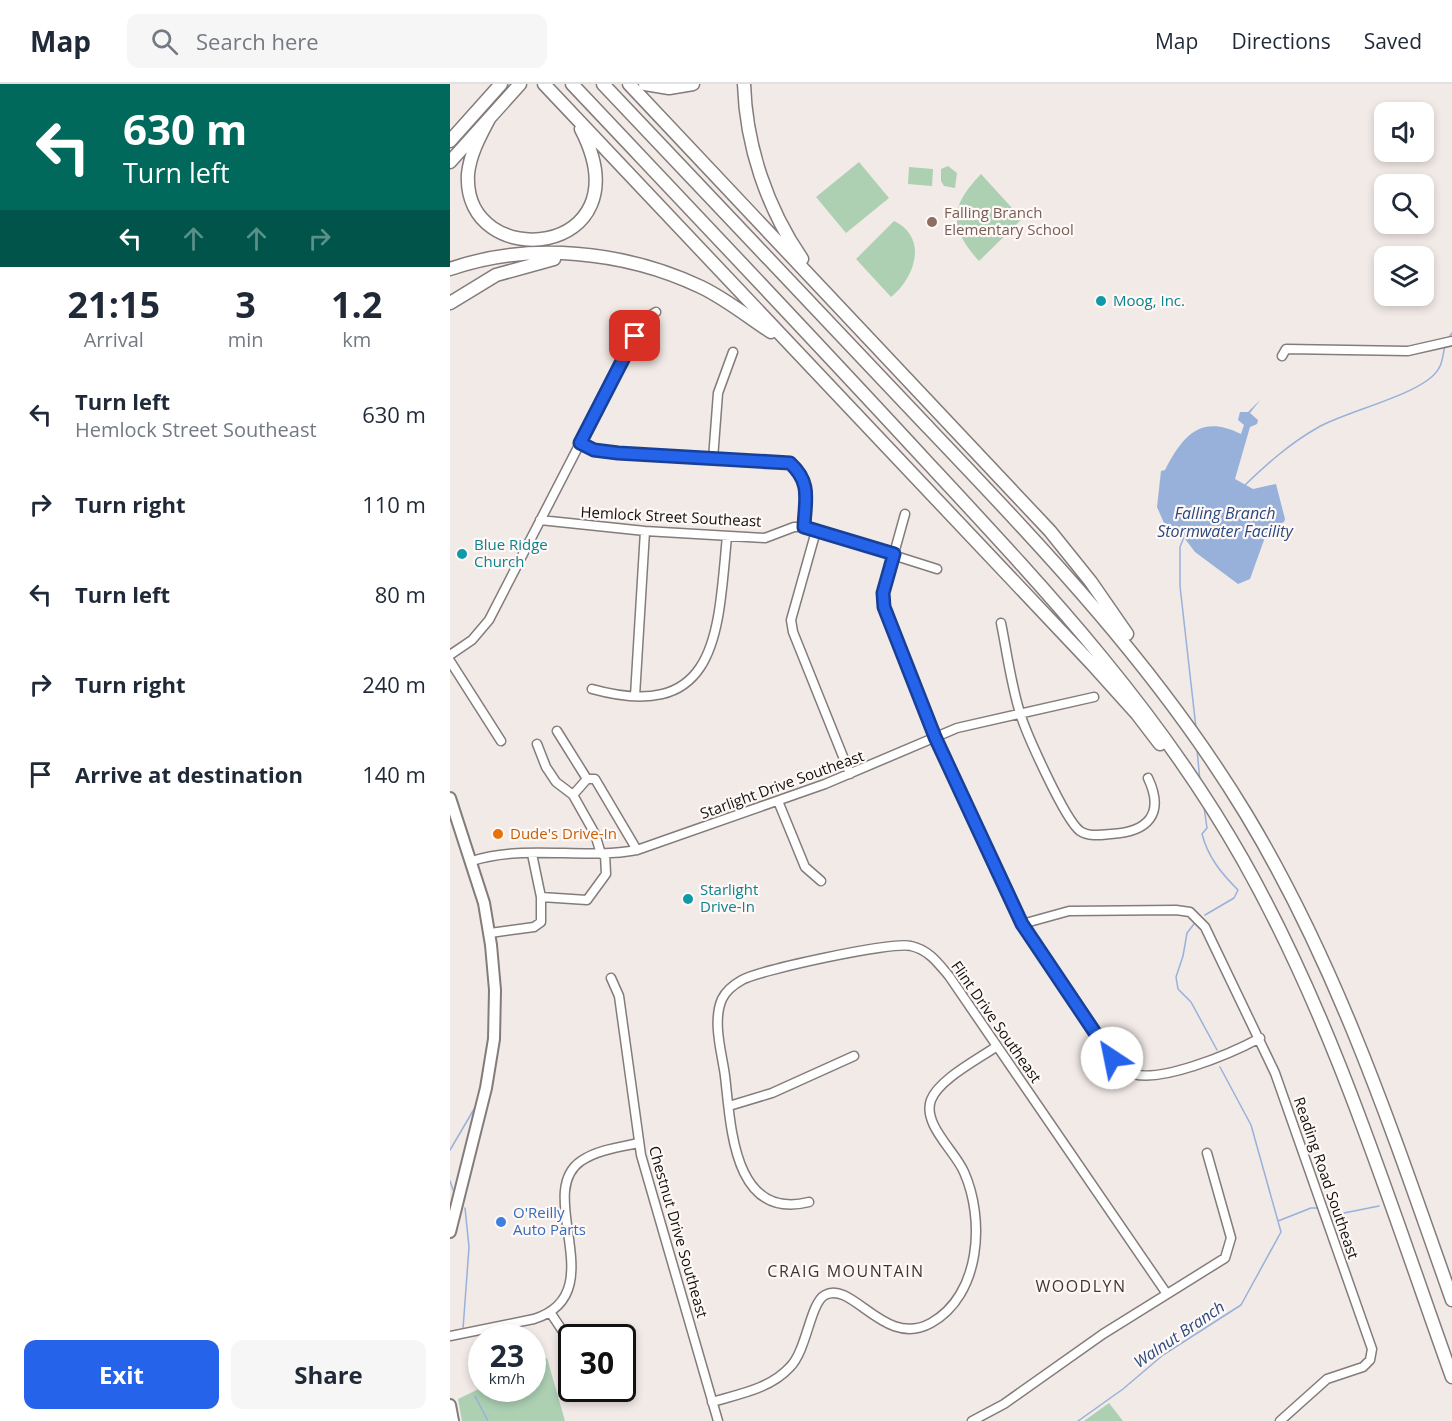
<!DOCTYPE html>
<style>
:root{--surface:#fff;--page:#f6f6f7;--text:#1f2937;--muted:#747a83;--line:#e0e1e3;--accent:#2563eb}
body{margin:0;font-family:"Open Sans",sans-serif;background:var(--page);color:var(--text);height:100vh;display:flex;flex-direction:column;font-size:22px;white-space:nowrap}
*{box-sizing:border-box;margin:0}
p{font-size:20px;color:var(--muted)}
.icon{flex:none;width:33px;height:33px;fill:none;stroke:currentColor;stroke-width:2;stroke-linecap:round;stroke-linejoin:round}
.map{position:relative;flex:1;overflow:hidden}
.sheet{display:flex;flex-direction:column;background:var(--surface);width:450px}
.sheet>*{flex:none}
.hud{background:#00695c;color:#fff;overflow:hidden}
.buttons{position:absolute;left:924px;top:18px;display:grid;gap:12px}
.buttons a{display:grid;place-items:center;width:60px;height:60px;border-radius:12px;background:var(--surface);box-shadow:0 3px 9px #0003;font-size:30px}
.speed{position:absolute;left:18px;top:1240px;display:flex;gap:12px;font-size:30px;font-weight:700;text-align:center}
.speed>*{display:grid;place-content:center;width:78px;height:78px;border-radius:50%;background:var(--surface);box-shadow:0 3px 9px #0003;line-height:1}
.speed small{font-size:15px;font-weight:400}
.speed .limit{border:3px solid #111;border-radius:9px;background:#fff;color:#111}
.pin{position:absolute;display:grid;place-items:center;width:51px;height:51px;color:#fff;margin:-26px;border-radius:12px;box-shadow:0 3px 9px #0006}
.me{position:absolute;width:66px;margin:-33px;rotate:326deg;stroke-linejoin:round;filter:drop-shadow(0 0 4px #0008)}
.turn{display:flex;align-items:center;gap:21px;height:126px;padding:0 24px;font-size:27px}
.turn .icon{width:78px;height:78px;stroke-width:2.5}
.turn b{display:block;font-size:42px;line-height:51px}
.lanes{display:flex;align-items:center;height:57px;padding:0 24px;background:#0003;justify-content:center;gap:30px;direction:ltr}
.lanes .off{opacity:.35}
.eta{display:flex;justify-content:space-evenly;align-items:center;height:102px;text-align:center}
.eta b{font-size:36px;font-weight:700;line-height:42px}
.cta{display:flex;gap:12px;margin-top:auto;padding:12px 24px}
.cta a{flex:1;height:69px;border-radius:12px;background:var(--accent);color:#fff;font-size:24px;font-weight:700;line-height:69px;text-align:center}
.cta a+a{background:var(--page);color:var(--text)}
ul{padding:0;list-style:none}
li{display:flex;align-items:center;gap:18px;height:90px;padding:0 24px}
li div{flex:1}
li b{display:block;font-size:22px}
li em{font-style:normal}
header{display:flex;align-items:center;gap:36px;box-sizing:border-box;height:84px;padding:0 30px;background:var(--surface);border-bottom:2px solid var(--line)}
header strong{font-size:28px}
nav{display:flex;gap:33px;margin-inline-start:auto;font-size:21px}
.search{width:420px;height:54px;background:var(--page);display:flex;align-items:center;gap:15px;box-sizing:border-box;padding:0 21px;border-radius:12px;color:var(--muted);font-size:22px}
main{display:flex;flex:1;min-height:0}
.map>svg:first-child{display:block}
.green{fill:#add0b3}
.water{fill:#98b1da}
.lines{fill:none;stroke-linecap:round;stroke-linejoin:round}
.stream{stroke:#98b1da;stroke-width:1.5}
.minor-casing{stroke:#837c7a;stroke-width:11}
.major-casing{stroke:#837c7a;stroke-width:14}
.highway-casing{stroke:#837c7a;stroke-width:15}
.minor{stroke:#fff;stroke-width:8}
.major{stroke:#fff;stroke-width:10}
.highway{stroke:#fff;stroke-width:12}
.route-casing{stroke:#184099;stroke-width:15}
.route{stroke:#2563eb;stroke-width:10}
.education-dot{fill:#8d6e63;stroke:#fef8f6;stroke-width:2}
.culture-dot{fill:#0f9aa8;stroke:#fef8f6;stroke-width:2}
.food-dot{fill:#e8710a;stroke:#fef8f6;stroke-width:2}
.shop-dot{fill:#3f7fe0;stroke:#fef8f6;stroke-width:2}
.labels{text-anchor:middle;stroke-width:4.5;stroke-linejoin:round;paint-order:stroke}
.education-label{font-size:15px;fill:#785e54;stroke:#fef8f6;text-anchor:start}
.culture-label{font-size:15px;fill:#0d838f;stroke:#fef8f6;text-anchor:start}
.street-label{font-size:15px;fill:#12100f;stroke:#fef8f6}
.food-label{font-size:15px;fill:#c56008;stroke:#fef8f6;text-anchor:start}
.shop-label{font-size:15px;fill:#366cbe;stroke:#fef8f6;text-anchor:start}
.water-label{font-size:16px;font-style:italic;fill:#2a4a7e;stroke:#fef8f6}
.neighbourhood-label{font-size:16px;letter-spacing:1.5px;fill:#3c3634;stroke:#fef8f6}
</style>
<header>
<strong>Map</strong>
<div class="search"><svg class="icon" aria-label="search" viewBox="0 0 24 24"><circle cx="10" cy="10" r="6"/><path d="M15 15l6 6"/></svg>Search here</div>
<nav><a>Map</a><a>Directions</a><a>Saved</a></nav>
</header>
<main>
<section class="sheet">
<div class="hud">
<div class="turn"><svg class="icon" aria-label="left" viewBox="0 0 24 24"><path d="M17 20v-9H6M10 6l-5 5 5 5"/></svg><div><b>630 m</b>Turn left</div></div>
<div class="lanes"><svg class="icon" aria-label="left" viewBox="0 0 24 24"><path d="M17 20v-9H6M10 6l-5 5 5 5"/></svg><svg class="icon off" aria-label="ahead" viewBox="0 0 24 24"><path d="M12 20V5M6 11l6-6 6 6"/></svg><svg class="icon off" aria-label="ahead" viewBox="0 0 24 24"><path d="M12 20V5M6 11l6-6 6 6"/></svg><svg class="icon off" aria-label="right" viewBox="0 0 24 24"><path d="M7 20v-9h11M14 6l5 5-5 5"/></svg></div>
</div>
<div class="eta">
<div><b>21:15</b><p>Arrival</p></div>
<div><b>3</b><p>min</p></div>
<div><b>1.2</b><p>km</p></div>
</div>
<ul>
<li><svg class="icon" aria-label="left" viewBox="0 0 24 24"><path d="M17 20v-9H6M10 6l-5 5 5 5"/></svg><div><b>Turn left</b><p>Hemlock Street Southeast</p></div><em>630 m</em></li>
<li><svg class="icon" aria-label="right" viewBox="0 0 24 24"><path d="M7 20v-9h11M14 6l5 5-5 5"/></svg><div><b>Turn right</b></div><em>110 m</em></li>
<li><svg class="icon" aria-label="left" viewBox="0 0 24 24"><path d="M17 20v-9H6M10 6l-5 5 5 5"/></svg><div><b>Turn left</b></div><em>80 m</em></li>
<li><svg class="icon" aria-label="right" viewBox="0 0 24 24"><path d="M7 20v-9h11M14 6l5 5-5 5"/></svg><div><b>Turn right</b></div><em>240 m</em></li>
<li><svg class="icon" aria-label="arrive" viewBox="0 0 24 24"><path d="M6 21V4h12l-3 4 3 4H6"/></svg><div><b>Arrive at destination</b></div><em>140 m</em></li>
</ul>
<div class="cta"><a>Exit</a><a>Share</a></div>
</section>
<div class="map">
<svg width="1002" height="1337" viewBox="0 0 1002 1337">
<rect width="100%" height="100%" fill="#f2eae7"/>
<!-- green -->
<path class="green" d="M409,78L439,114L396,149L366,113Z
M498,82L507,89L505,104L494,102L491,97V85Z
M459,83L483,85L482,102L458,100Z
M531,90L572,135L529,177C498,143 500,122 531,90Z
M444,137C478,153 466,193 441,213L406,175Z
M97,1274L115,1337H12L8,1315L31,1304L82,1305L83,1281Z
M659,1319L673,1337H634Z"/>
<!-- water -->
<path class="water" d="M811,315L800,329L808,336L807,340L800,343L785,395L803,405L826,400L835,435L834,438L818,445L800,495L788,500L745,468L729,447L714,439L707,423L711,387L715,386C733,351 751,330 791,350L794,341L788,336L790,328H798Z"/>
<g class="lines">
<!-- stream -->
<path class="stream" d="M998,255L1002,249
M794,402C817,380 839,360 867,344C895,327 976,310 989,284C993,278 993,268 995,262
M734,453L730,463V502L746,644
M747,666L750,697
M754,723L757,744L752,750C758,773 771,789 788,806L784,814L755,831
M744,840L737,849L733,872L726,893L728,905L741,918L767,966
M0,1066L27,1020
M0,1097L3,1106
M879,1128L889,1130L929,1122
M828,1137L861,1124H867
M13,1245L19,1163L15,1124
M25,1312L38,1337
M628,1337L673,1305L713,1271L791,1221L831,1148L801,1041L770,983"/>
<defs>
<path id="minor" d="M832,272L836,265L958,267L1002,257
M130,359L144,366L168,369L340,379C362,399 355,416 354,443
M263,375L268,309L283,268
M455,430L433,509L434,523L485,653L572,840L662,974C666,978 671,985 676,987C703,1004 784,968 810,954
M90,436L195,447L315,454L344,443H354L487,485
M366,447L341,536L343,548L400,690
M551,539C557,569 561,600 570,629C576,649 615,736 630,747C639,753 651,751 661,750C698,748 715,730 698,694
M0,571L22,556L39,536L194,235L206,228
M0,577L51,657
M142,605C269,640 268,547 277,452
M185,612L195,447
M107,647L137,695H145L187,766
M87,660L96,683L106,698L123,711L145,750L151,770
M123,711L137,695
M328,717L355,783L371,797
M22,777C75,760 133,776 187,766L375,700L507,644L644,613
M91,813L137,816L156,790L155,770
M572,840L619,827L726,826L740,828L755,843L825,989L922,1265L920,1276L913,1283L877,1295L830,1337
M40,849L84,843L91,838V813L82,770
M161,894L169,912L191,1071L268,1337
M279,1022L322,1009L404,972
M359,1118C283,1137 281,1042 275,992C272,969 262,938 272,915C276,907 283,901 292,896C310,886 443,857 461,862C479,866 488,879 499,892L717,1210
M100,1228L122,1261
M0,1252L84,1235C164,1210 83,1110 131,1077C147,1066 170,1063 189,1059
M262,1318C289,1310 320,1305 340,1283C357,1266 360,1219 375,1211C403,1196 434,1265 481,1239C531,1211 535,1135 514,1088C505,1067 472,1040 481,1016C489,995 529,975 547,962
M522,1337L554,1320L653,1250L775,1174L781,1154L757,1069"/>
<path id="major" d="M0,714L34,819L41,861L45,906L44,955L36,1004L0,1148
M0,1321L3,1337"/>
<path id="highway" d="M94,0L642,580L687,630L710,660
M122,0C241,126 360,251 477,378C595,505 707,624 793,776C885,939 939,1118 1002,1293
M153,0C260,113 368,227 475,340C593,464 707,583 796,730C888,882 943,1049 1002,1216
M179,0L600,447L641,498L677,550
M195,0L219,4L243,0
M294,0C296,62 317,124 352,175
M39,35C30,52 20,70 18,90C12,191 198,175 131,45
M0,57L51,0
M0,78L70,0
M0,185C80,157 175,167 251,203C276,215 298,233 321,248
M0,219L46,191L104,175"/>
</defs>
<!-- minor casing -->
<use href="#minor" class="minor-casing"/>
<!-- major casing -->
<use href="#major" class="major-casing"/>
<!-- highway casing -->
<use href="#highway" class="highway-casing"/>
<!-- minor -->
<use href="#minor" class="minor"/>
<!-- major -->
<use href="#major" class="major"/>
<!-- highway -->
<use href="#highway" class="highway"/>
</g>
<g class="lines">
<defs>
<path id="route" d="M185,252L130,359L144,366L168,369L340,379C362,399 355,416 354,443L444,470L433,509L434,523L485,653L572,840L662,974"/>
</defs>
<!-- route casing -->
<use href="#route" class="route-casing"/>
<!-- route -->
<use href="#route" class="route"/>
</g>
<!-- markers -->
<circle class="education-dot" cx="482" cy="138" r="6"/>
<g class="culture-dot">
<circle cx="651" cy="217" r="6"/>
<circle cx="12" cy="470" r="6"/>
<circle cx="238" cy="815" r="6"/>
</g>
<circle class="food-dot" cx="48" cy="750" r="6"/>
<circle class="shop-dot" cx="51" cy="1138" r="6"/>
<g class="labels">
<!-- education labels -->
<g class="education-label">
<text x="494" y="134">Falling Branch<tspan x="494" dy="17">Elementary School</tspan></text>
</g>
<!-- culture labels -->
<g class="culture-label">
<text x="663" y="222">Moog, Inc.</text>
<text x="24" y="466">Blue Ridge<tspan x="24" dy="17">Church</tspan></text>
<text x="250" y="811">Starlight<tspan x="250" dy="17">Drive-In</tspan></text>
</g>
<!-- street labels -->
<g class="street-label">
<text transform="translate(221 433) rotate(3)" y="5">Hemlock Street Southeast</text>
<text transform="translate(332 701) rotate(-20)" y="5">Starlight Drive Southeast</text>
<text transform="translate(546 938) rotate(55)" y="5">Flint Drive Southeast</text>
<text transform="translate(876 1094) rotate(71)" y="5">Reading Road Southeast</text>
<text transform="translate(228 1148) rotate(74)" y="5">Chestnut Drive Southeast</text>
</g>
<!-- food labels -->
<g class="food-label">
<text x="60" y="755">Dude's Drive-In</text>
</g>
<!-- shop labels -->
<g class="shop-label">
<text x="63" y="1134">O'Reilly<tspan x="63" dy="17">Auto Parts</tspan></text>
</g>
<!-- water labels -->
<g class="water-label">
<text x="775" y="435">Falling Branch<tspan x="775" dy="18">Stormwater Facility</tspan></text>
<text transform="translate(729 1250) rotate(-34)" y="6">Walnut Branch</text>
</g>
<!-- neighbourhood labels -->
<g class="neighbourhood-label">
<text x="396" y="1193">CRAIG MOUNTAIN</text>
<text x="631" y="1208">WOODLYN</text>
</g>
</g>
</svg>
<div class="buttons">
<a><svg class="icon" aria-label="sound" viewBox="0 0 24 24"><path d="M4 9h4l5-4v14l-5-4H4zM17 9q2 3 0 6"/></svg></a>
<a><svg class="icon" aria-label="search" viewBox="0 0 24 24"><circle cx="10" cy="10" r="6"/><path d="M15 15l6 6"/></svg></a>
<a><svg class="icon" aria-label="layers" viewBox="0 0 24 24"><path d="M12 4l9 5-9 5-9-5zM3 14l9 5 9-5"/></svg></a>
</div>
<div class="speed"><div>23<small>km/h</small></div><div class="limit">30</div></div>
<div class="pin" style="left:185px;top:252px;background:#d93025"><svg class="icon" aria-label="arrive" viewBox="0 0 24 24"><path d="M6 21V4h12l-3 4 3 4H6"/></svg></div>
<svg class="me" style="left:662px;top:974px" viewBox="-20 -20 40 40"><circle r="19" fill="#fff"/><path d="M0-13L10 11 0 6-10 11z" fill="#2563eb"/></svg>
</div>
</main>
